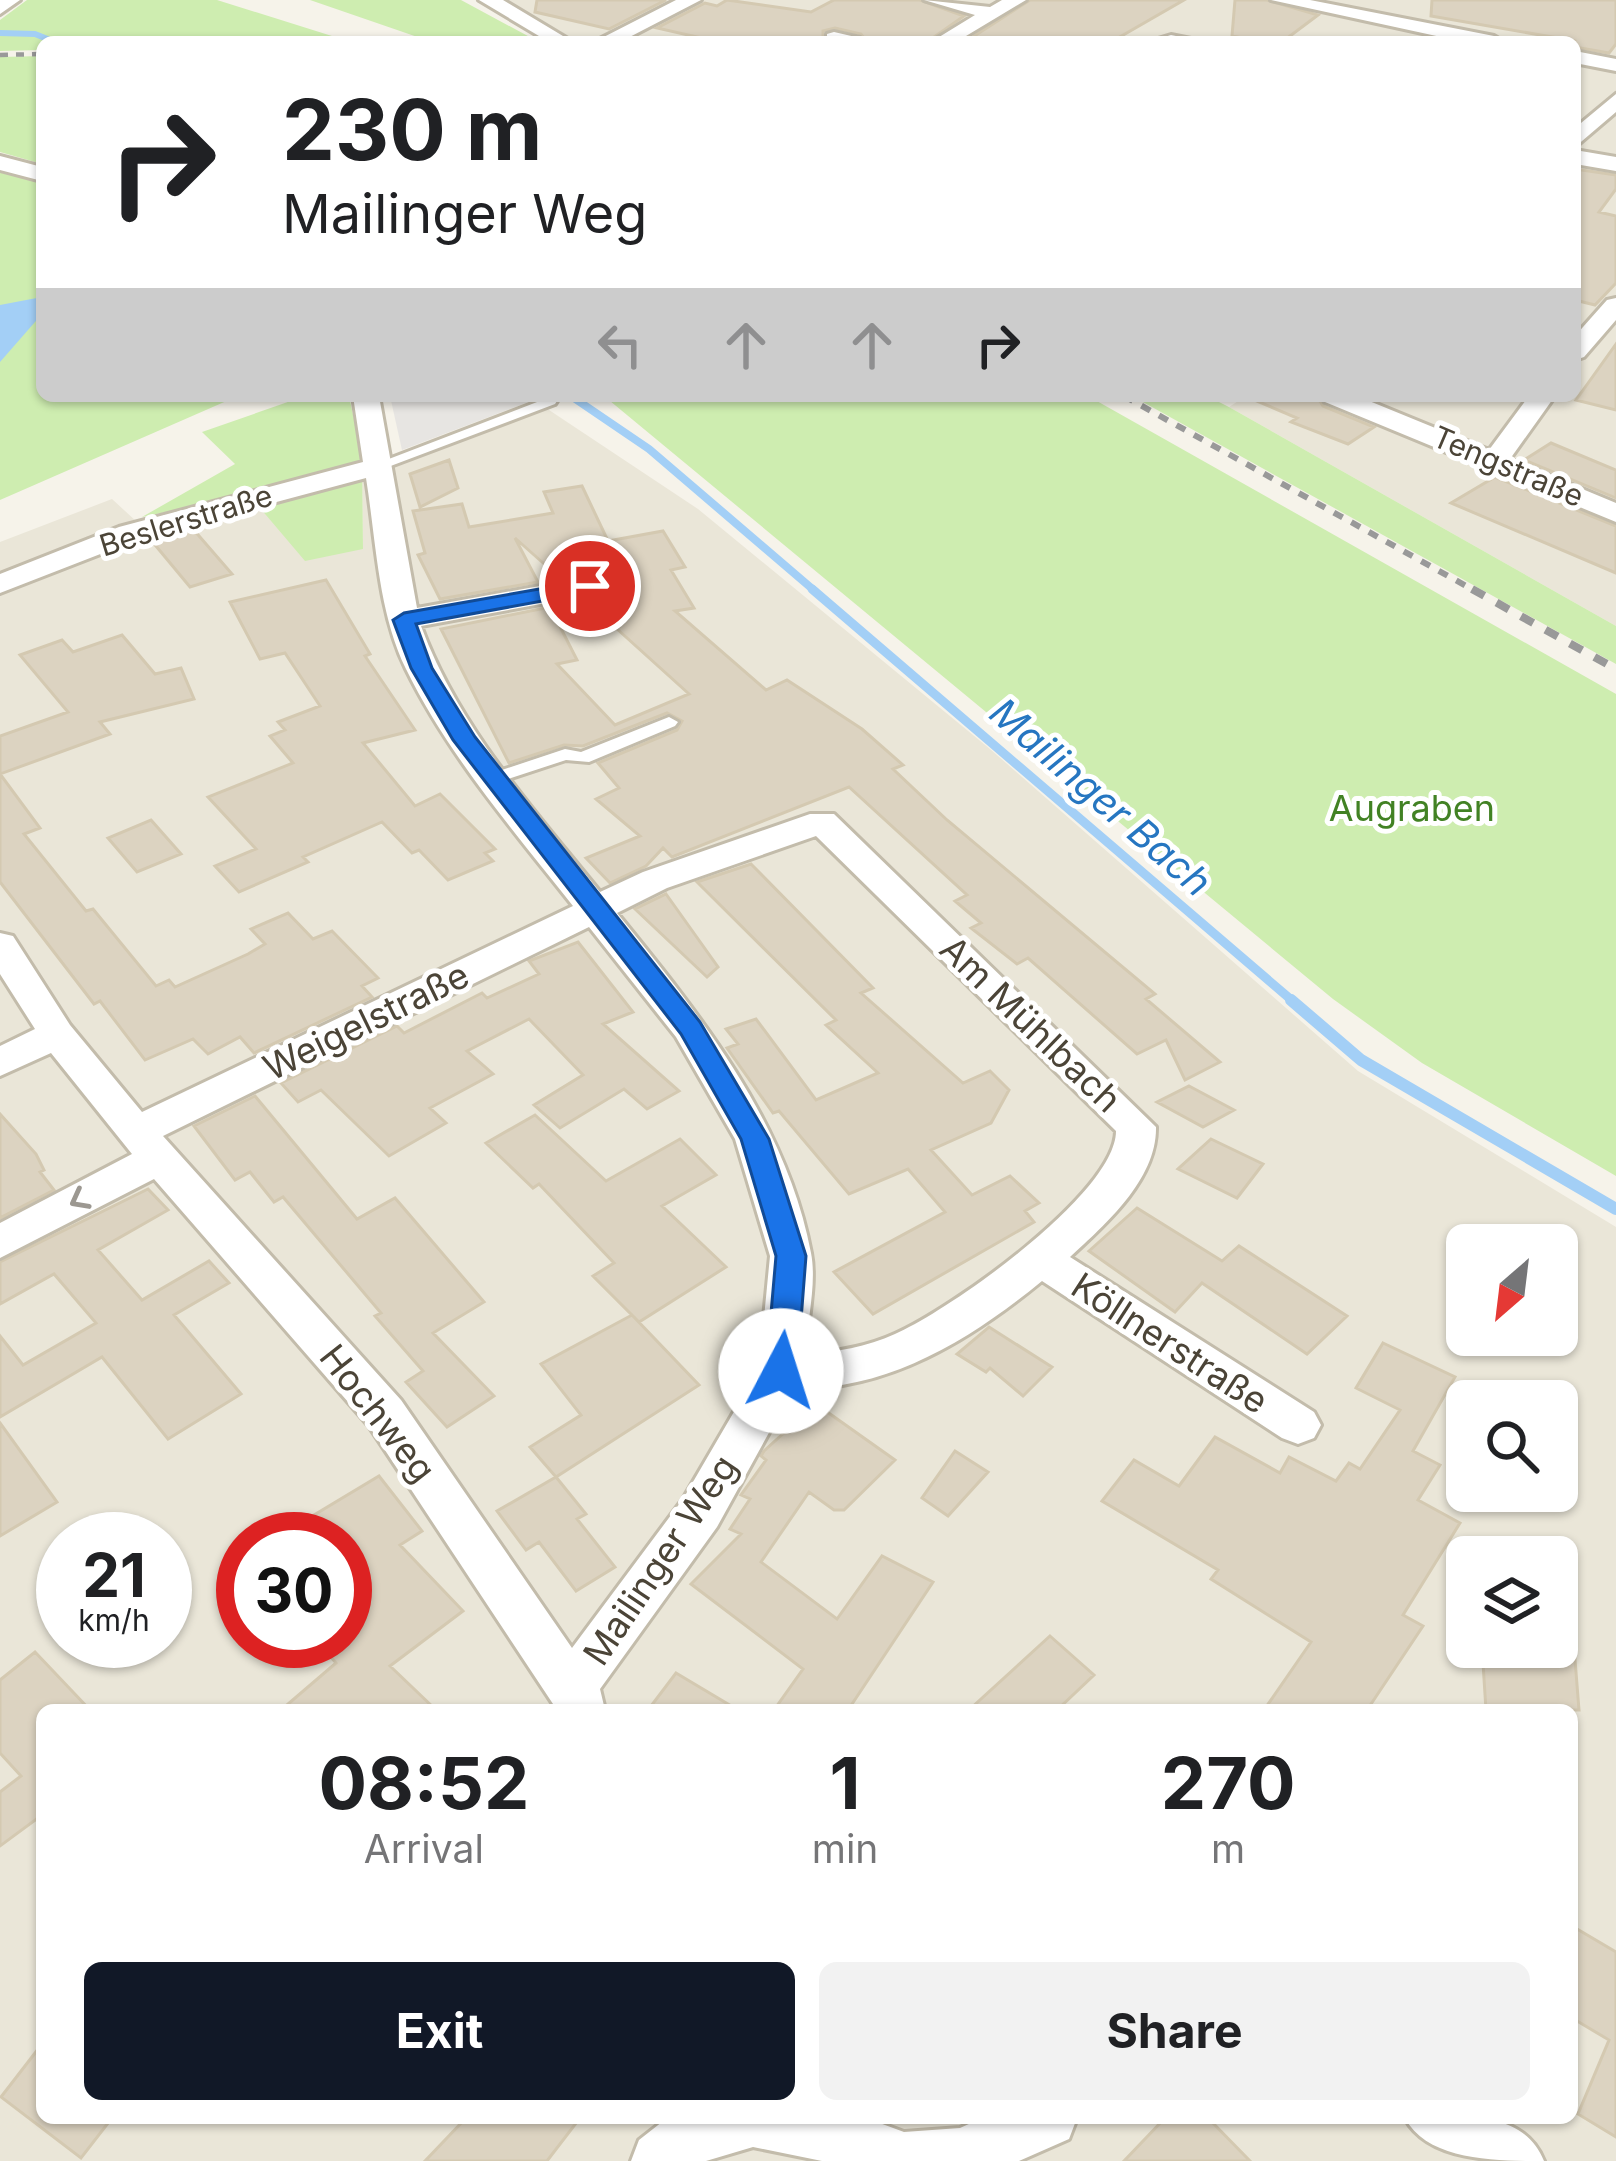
<!DOCTYPE html>
<meta charset="utf-8">
<style>
:root{--surface:#fff;--page:#f2f2f2;--text:#202124;--muted:#757577;--accent:#111827}
body{margin:0;font-family:Inter,sans-serif;background:var(--page);color:var(--text);height:100vh;display:flex;flex-direction:column;font-size:45px;white-space:nowrap}
*{box-sizing:border-box;margin:0}
p{font-size:39px;color:var(--muted)}
.icon{flex:none;width:66px;height:66px;fill:none;stroke:currentColor;stroke-width:2;stroke-linecap:round;stroke-linejoin:round}
.map{position:relative;flex:1;overflow:hidden}
.details{position:absolute;left:36px;top:1704px;width:1542px;height:420px;display:flex;flex-direction:column;background:var(--surface);border-radius:18px;box-shadow:0 3px 9px #0004}
.details>*{flex:none}
.hud{position:absolute;left:36px;top:36px;width:1545px;height:366px;border-radius:18px;box-shadow:0 3px 9px #0004;background:#fff;color:var(--text);overflow:hidden}
.needle{width:78px;rotate:208deg}
.buttons{position:absolute;left:1446px;top:1224px;display:grid;gap:24px}
.buttons a{display:grid;place-items:center;width:132px;height:132px;border-radius:18px;background:var(--surface);box-shadow:0 3px 9px #0004;font-size:60px}
.speed{position:absolute;left:36px;top:1512px;display:flex;gap:24px;font-size:60px;font-weight:700;text-align:center}
.speed>*{display:grid;place-content:center;width:156px;height:156px;border-radius:50%;background:var(--surface);box-shadow:0 3px 9px #0004;line-height:1}
.speed small{font-size:30px;font-weight:400}
.speed .limit{border:18px solid #d22;background:#fff;color:#111}
.pin{position:absolute;display:grid;place-items:center;width:102px;height:102px;color:#fff;margin:-51px;border:6px solid #fff;border-radius:50%;box-shadow:0 3px 12px #0007}
.me{position:absolute;width:132px;margin:-66px;rotate:5deg;stroke-linejoin:round;filter:drop-shadow(0 0 9px #0008)}
.turn{display:flex;align-items:center;gap:42px;height:252px;padding:0 48px;font-size:54px}
.turn .icon{width:156px;height:156px;stroke-width:2.5}
.turn b{display:block;font-size:84px;line-height:102px}
.lanes{display:flex;align-items:center;height:114px;padding:0 48px;background:#0003;justify-content:center;gap:60px;direction:ltr}
.lanes .off{opacity:.35}
.eta{display:flex;justify-content:space-evenly;align-items:center;height:204px;text-align:center}
.eta b{font-size:72px;font-weight:700;line-height:84px}
.cta{display:flex;gap:24px;margin-top:auto;padding:24px 48px}
.cta a{flex:1;height:138px;border-radius:18px;background:var(--accent);color:#fff;font-size:48px;font-weight:700;line-height:138px;text-align:center}
.cta a+a{background:var(--page);color:var(--text)}
.map>svg:first-child{display:block}
.residential{fill:#eae6d8;fill-rule:evenodd}
.green{fill:#ceedb0}
.parking{fill:#e7e5e2}
.water{fill:#a3cff6}
.lines{fill:none;stroke-linecap:round;stroke-linejoin:round}
.stream-far3{stroke:#a3cff6;stroke-width:6}
.stream-far2{stroke:#a3cff6;stroke-width:8}
.stream-far1{stroke:#a3cff6;stroke-width:9}
.stream{stroke:#a3cff6;stroke-width:12}
.building{fill:#dcd3c1;stroke:#d4c9b1;stroke-width:3}
.service-casing{stroke:#c3bcab;stroke-width:6}
.minor-casing{stroke:#c3bcab;stroke-width:6}
.service{fill:#fff;fill-rule:evenodd}
.minor{fill:#fff;fill-rule:evenodd}
.rail-far2{stroke:#999;stroke-width:4.5;stroke-dasharray:8 8;stroke-linecap:butt}
.rail-far1{stroke:#999;stroke-width:6;stroke-dasharray:10 10;stroke-linecap:butt}
.rail{stroke:#999;stroke-width:8;stroke-dasharray:14 14;stroke-linecap:butt}
.oneway{stroke:#9c9891}
.route{fill:#1a73e8;stroke:#114b97;stroke-width:3}
.labels{text-anchor:middle;stroke-width:10;stroke-linejoin:round;paint-order:stroke}
.far-street-label{font-size:30px;fill:#4b4437;stroke:#fff}
.park-label{font-size:36px;fill:#428224;stroke:#fff}
.street-label{font-size:36px;fill:#4b4437;stroke:#fff}
.water-label{font-size:39px;font-style:italic;fill:#2676c1;stroke:#fff}
</style>
<div class="map">
<svg width="1616" height="2161" viewBox="0 0 1616 2161">
<rect width="100%" height="100%" fill="#f6f3ea"/>
<!-- residential -->
<path class="residential" d="M505,0H1616V626L1229,407L1246,396H1575V42H579Z
M546,408L698,509L990,749L1358,1071L1616,1227V2161H0V542L112,499L137,522L250,494L363,549L362,467L446,446ZM1467,1245H1557V1335H1467ZM1467,1401H1557V1491H1467ZM63,1539H165V1641H63ZM243,1539H345V1641H243ZM1467,1557H1557V1647H1467ZM42,1710H1572V2118H42Z"/>
<!-- green -->
<path class="green" d="M27,0H217L351,42H42V50L0,51V20Z
M310,0H461L539,42H432Z
M42,56V164L0,152V57Z
M0,169L42,181V396H238L0,500Z
M305,396H349L362,455L363,549L305,561L249,495L142,517L235,464L202,432Z
M604,396H1088L1616,694V1176L1422,1063L1333,999Z
M1132,396H1207L1229,407L1616,626V664Z"/>
<!-- parking -->
<path class="parking" d="M390,396H540L542,397L402,450Z"/>
<!-- water -->
<path class="water" d="M42,297V314L0,362V305Z"/>
<g class="lines">
<!-- stream-far3 -->
<path class="stream-far3" d="M0,33L35,34L55,42"/>
<!-- stream-far2 -->
<path class="stream-far2" d="M571,396L649,449L816,592"/>
<!-- stream-far1 -->
<path class="stream-far1" d="M812,589L1295,1003"/>
<!-- stream -->
<path class="stream" d="M1291,1000L1361,1060L1616,1209"/>
</g>
<!-- building -->
<path class="building" d="M537,0H666L609,29L535,12Z
M727,0L811,12L834,0H920L964,16L927,42H867L861,34L835,28L823,31V42H719L657,28L705,3L717,6Z
M1030,0H1184L1111,42H965Z
M1235,0H1267L1318,15L1282,42H1263L1232,36Z
M1432,0H1616V44L1609,53L1575,47V41L1431,16Z
M1575,169L1616,175V189L1599,212L1616,216V283L1595,305L1575,300Z
M1616,344V410L1576,400Z
M1245,396H1317L1323,406L1374,427L1348,444L1291,422L1297,418Z
M1551,443L1616,470V498L1524,460Z
M449,460L458,488L420,507L410,474Z
M1495,477L1616,526V573L1451,503Z
M582,486L608,541L663,531L685,567L671,570L694,608L675,611L766,690L787,680L862,729L903,765L893,769L947,820L1155,994L1146,999L1220,1062L1185,1080L1166,1040L1137,1054L1028,958L1017,964L971,928L981,923L955,901L967,895L849,787L672,857L663,848L646,866L610,883L586,858L640,836L596,799L619,788L598,763L677,730L682,721L667,713L583,746L564,745L509,763L441,629L550,607L577,660L557,664L615,725L689,694L585,600L607,590V582L589,573L560,578L515,538L538,582L440,599L418,555L425,553L413,511L462,504L469,527L553,513L544,492Z
M193,529L232,574L190,587L151,540Z
M326,580L370,654L365,656L415,730L363,743L415,806L440,794L495,849L485,853L493,861L448,880L419,850L412,853L382,822L303,857L308,862L239,892L215,866L256,849L208,797L293,763L270,736L285,730L278,722L320,706L285,653L260,659L230,602Z
M122,635L155,674L181,668L194,699L100,722L110,734L0,774V736L68,712L20,655L62,640L73,652Z
M0,774L40,828L24,834L86,911L93,909L156,986L169,980L175,987L248,954L265,944L251,929L288,913L313,939L332,931L378,978L362,986L372,997L254,1053L240,1037L208,1054L193,1039L145,1060L100,1001L94,1004L0,882Z
M151,820L181,854L137,872L108,838Z
M751,864L873,988L861,993L963,1083L990,1071L1009,1090L991,1123L931,1150L972,1195L1010,1176L1039,1203L1025,1211L1034,1222L873,1314L834,1272L945,1212L908,1169L849,1194L779,1111L773,1113L727,1048L738,1044L726,1029L756,1019L816,1100L878,1073L826,1025L836,1020L697,882Z
M666,894L718,967L707,977L635,909Z
M578,942L633,1012L603,1024L679,1091L647,1109L624,1089L560,1128L534,1105L583,1075L529,1019L467,1051L493,1074L430,1108L446,1123L389,1156L321,1090L298,1102L281,1083L397,1026L404,1033L482,993L487,998L539,974L529,961Z
M1189,1086L1234,1110L1203,1127L1157,1102Z
M255,1096L357,1219L395,1198L484,1302L433,1333L494,1396L447,1427L406,1382L423,1371L375,1316L381,1313L283,1197L274,1202L250,1172L235,1180L194,1126Z
M0,1114L36,1154L44,1170L40,1172L54,1190L0,1218Z
M535,1115L606,1181L680,1139L716,1175L662,1206L726,1267L639,1322L593,1276L614,1263L539,1184L533,1188L486,1143Z
M1211,1139L1263,1164L1237,1198L1178,1169Z
M148,1189L168,1210L98,1250L142,1300L209,1261L229,1283L174,1315L241,1394L168,1439L102,1357L0,1417V1336L23,1365L96,1323L54,1274L0,1304V1262Z
M1137,1208L1222,1261L1239,1246L1347,1316L1307,1354L1202,1283L1175,1312L1089,1251Z
M632,1315L699,1385L556,1477L530,1447L581,1415L541,1364Z
M989,1327L1052,1367L1023,1396L990,1368L986,1372L957,1354Z
M1383,1343L1455,1377L1413,1451L1440,1465L1418,1500L1460,1523L1403,1615L1423,1626L1367,1710H1264L1311,1642L1211,1579L1218,1570L1102,1501L1134,1460L1179,1486L1215,1437L1280,1473L1289,1457L1336,1481L1349,1463L1360,1469L1400,1410L1356,1388Z
M816,1404L895,1460L844,1510H834L809,1492L761,1562L837,1619L882,1556L933,1582L848,1710H774L803,1669L691,1584L741,1534L730,1529L750,1499L741,1495L766,1460L761,1456L764,1451Z
M0,1423L57,1502L0,1536Z
M955,1451L988,1472L948,1516L922,1498Z
M379,1476L422,1531L400,1545L463,1611L390,1666L436,1710H281L336,1663L317,1641H345V1539H274Z
M556,1477L586,1514L577,1519L615,1567L576,1591L539,1542L526,1550L497,1511Z
M1050,1636L1094,1675L1057,1710H969Z
M1482,1647H1574L1579,1710H1486Z
M35,1652L90,1710H42V1815L0,1846V1792L21,1776L0,1753V1680Z
M676,1673L738,1710H648Z
M1572,1926L1616,1952V2137L1578,2114L1609,2040L1572,2018Z
M42,2044V2118H112L81,2158L1,2097Z
M466,2118H580L547,2161H425Z
M1165,2118H1208L1250,2161H1124Z"/>
<g class="lines">
<defs>
<path id="service" d="M1171,35L1206,42H1148Z
M550,397L557,401L555,404L380,470L368,467Z
M669,717L678,722L675,726L589,762L566,760L493,784L484,779L487,775L565,749L581,752Z"/>
<path id="minor" d="M0,0H20L0,14Z
M479,0H503L573,42H549Z
M676,0H701L620,42H594Z
M924,0L990,7L1002,0H1026L956,42H931L975,15Z
M1271,0H1310L1494,36L1504,42H1464Z
M834,32L860,38L863,42H827V34Z
M1575,51L1616,59V71L1575,63Z
M1616,94V112L1575,147V128Z
M1575,150L1616,157V171L1575,164Z
M0,156L42,167V181L0,170Z
M1616,298V320L1584,357L1575,360V336L1607,300Z
M353,396H379L417,608L590,577L605,586L590,595L421,626C458,727 534,810 600,892L643,872L810,814H834L1156,1127C1157,1179 1106,1224 1070,1257L1314,1412L1321,1425L1314,1438L1298,1444L1282,1438L1042,1281C970,1340 889,1390 793,1389L717,1527L600,1689L605,1710H557L369,1426L154,1179L0,1258V1223L132,1154L51,1053L0,1076V1046L35,1029L0,974V933L13,936L70,1025L142,1112L573,906C514,831 448,755 406,669C378,612 376,540 366,478L139,539L0,593V574L119,527L363,462ZM816,836L1116,1131C1116,1193 950,1310 895,1334C867,1347 836,1352 805,1354C807,1323 817,1283 811,1253C786,1121 699,1014 617,913L667,888ZM589,927L676,1037L735,1139L770,1256L759,1369L683,1499L572,1648L401,1400L163,1136Z
M1321,396H1357L1489,450L1529,396H1555L1510,459L1616,503V522L1325,402Z
M667,2118H866L904,2132L960,2128L982,2118H1077L1069,2139L1019,2161H822L753,2147L706,2161H631L639,2140Z
M1405,2118C1455,2118 1522,2106 1544,2161C1495,2161 1428,2161 1405,2118Z"/>
</defs>
<!-- service casing -->
<use href="#service" class="service-casing"/>
<!-- minor casing -->
<use href="#minor" class="minor-casing"/>
<!-- service -->
<use href="#service" class="service"/>
<!-- minor -->
<use href="#minor" class="minor"/>
<!-- rail-far2 -->
<path class="rail-far2" d="M0,55L42,54"/>
<!-- rail-far1 -->
<path class="rail-far1" d="M1124,396L1477,592"/>
<!-- rail -->
<path class="rail" d="M1472,589L1616,669"/>
</g>
<!-- one-way arrows -->
<defs><path id="oneway-chevron" d="M-2-3.5L2.5 0L-2 3.5" fill="none" stroke-width="1.6" stroke-linecap="round" stroke-linejoin="round" transform="scale(3)"/></defs>
<use class="oneway" href="#oneway-chevron" transform="translate(79 1200) rotate(152)"/>
<!-- route -->
<path class="route" d="M590,580L597,582V591L416,624L432,668L475,737L700,1022L769,1139L806,1256L797,1371L792,1380L781,1384L770,1380L766,1371L776,1256L741,1139L681,1034L453,740L411,668L393,620L404,613Z"/>
<g class="labels">
<!-- far-street labels -->
<g class="far-street-label">
<text transform="translate(1508 467) rotate(23)" y="10">Tengstraße</text>
<text transform="translate(186 521) rotate(-17)" y="10">Beslerstraße</text>
</g>
<!-- park labels -->
<g class="park-label">
<text x="1412" y="821">Augraben</text>
</g>
<!-- street labels -->
<g class="street-label">
<text transform="translate(366 1021) rotate(-26)" y="13">Weigelstraße</text>
<text transform="translate(1031 1024) rotate(44)" y="13">Am Mühlbach</text>
<text transform="translate(1170 1343) rotate(33)" y="13">Köllnerstraße</text>
<text transform="translate(378 1413) rotate(52)" y="13">Hochweg</text>
<text transform="translate(660 1560) rotate(-56)" y="13">Mailinger Weg</text>
</g>
<!-- water labels -->
<g class="water-label">
<text transform="translate(1101 797) rotate(41)" y="14">Mailinger Bach</text>
</g>
</g>
</svg>
<div class="buttons">
<a><svg class="needle" viewBox="-14 -14 28 28"><path d="M0-13l5 13h-10z" fill="#e53935"/><path d="M0 13l5-13h-10z" fill="#757577"/></svg></a>
<a><svg class="icon" aria-label="search" viewBox="0 0 24 24"><circle cx="10" cy="10" r="6"/><path d="M15 15l6 6"/></svg></a>
<a><svg class="icon" aria-label="layers" viewBox="0 0 24 24"><path d="M12 4l9 5-9 5-9-5zM3 14l9 5 9-5"/></svg></a>
</div>
<div class="speed"><div>21<small>km/h</small></div><div class="limit">30</div></div>
<div class="pin" style="left:590px;top:586px;background:#d93025"><svg class="icon" aria-label="arrive" viewBox="0 0 24 24"><path d="M6 21V4h12l-3 4 3 4H6"/></svg></div>
<svg class="me" style="left:781px;top:1371px" viewBox="-20 -20 40 40"><circle r="19" fill="#fff"/><path d="M0-13L10 11 0 6-10 11z" fill="#1a73e8"/></svg>
<div class="hud">
<div class="turn"><svg class="icon" aria-label="right" viewBox="0 0 24 24"><path d="M7 20v-9h11M14 6l5 5-5 5"/></svg><div><b>230 m</b>Mailinger Weg</div></div>
<div class="lanes"><svg class="icon off" aria-label="left" viewBox="0 0 24 24"><path d="M17 20v-9H6M10 6l-5 5 5 5"/></svg><svg class="icon off" aria-label="ahead" viewBox="0 0 24 24"><path d="M12 20V5M6 11l6-6 6 6"/></svg><svg class="icon off" aria-label="ahead" viewBox="0 0 24 24"><path d="M12 20V5M6 11l6-6 6 6"/></svg><svg class="icon" aria-label="right" viewBox="0 0 24 24"><path d="M7 20v-9h11M14 6l5 5-5 5"/></svg></div>
</div>
<section class="details">
<div class="eta">
<div><b>08:52</b><p>Arrival</p></div>
<div><b>1</b><p>min</p></div>
<div><b>270</b><p>m</p></div>
</div>
<div class="cta"><a>Exit</a><a>Share</a></div>
</section>
</div>
